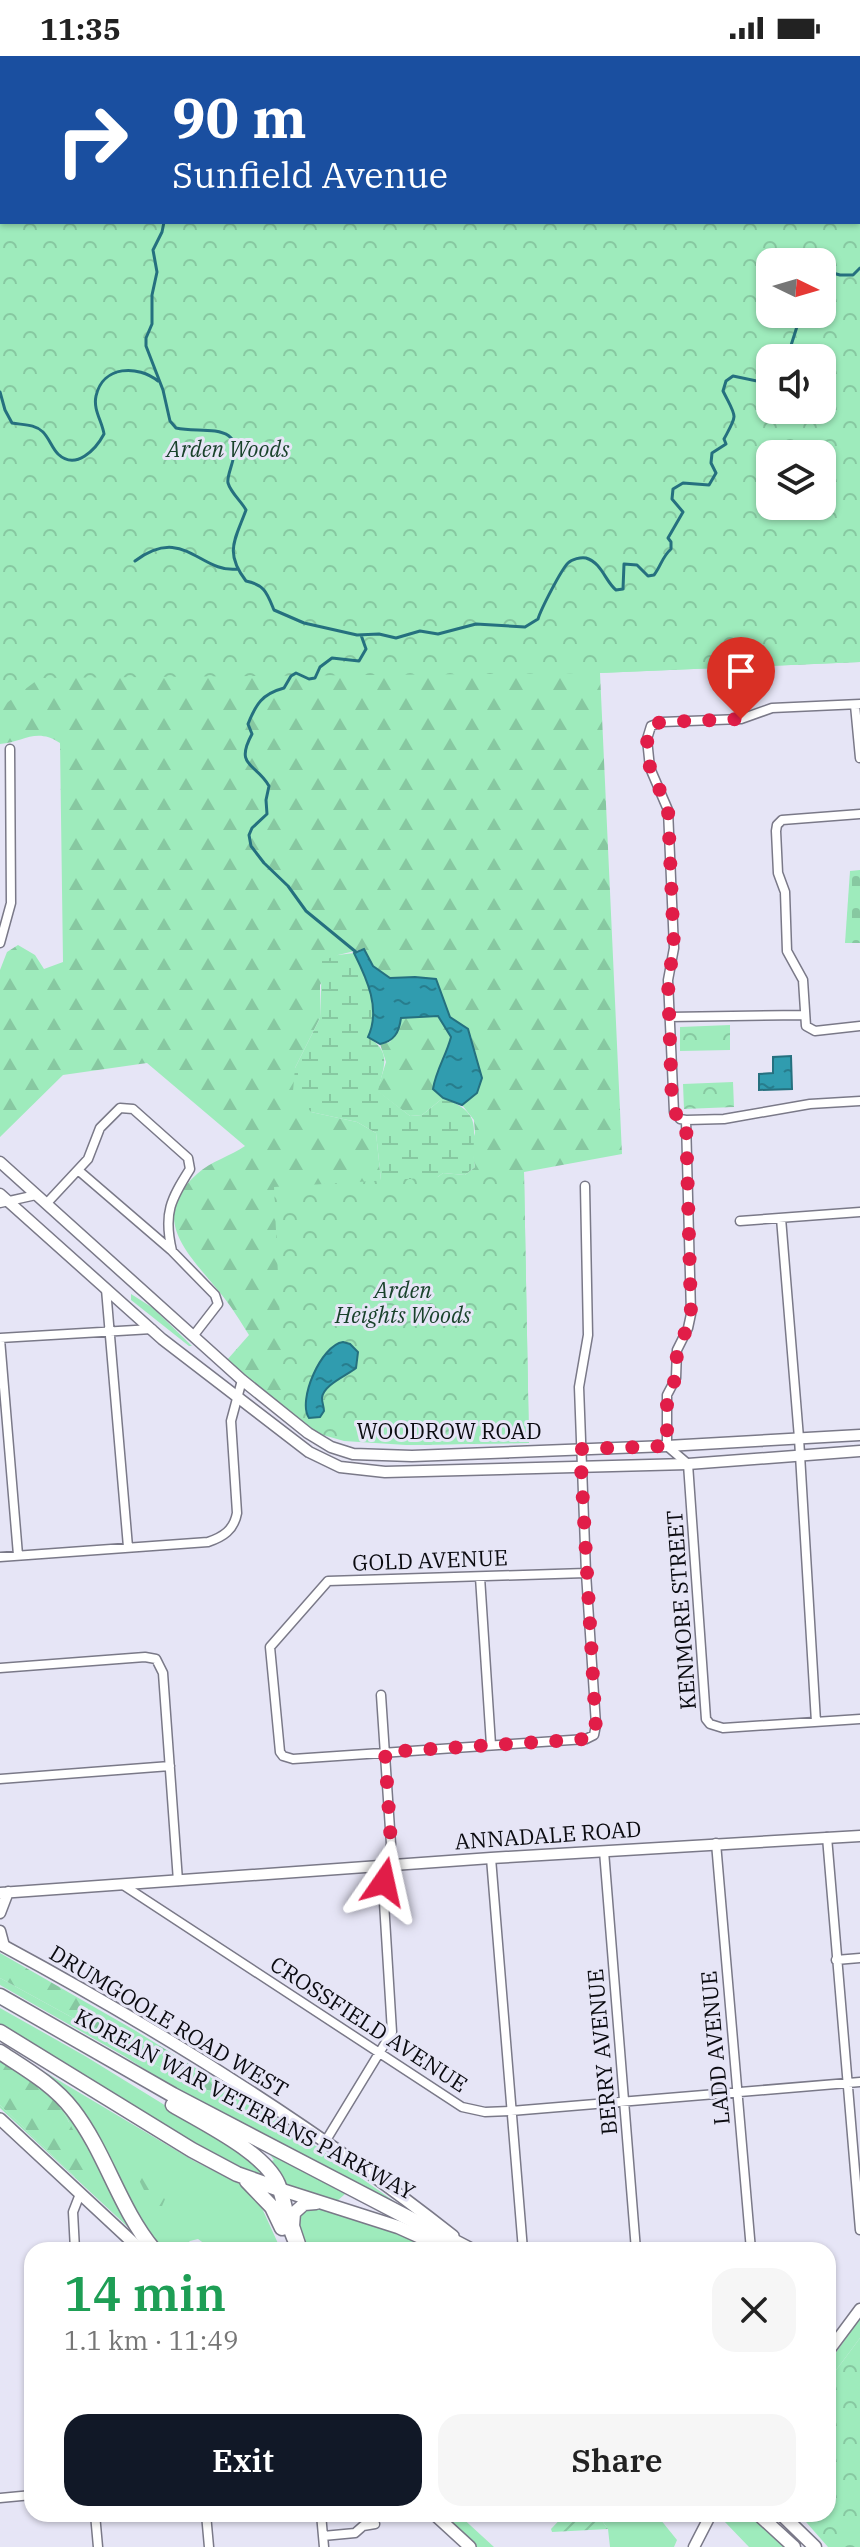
<!DOCTYPE html>
<meta charset="utf-8">
<style>
:root{--surface:#fff;--page:#f6f6f6;--text:#222;--muted:#767676;--accent:#111827}
body{margin:0;font-family:"IBM Plex Serif",serif;background:var(--page);color:var(--text);height:100vh;display:flex;flex-direction:column;font-size:30px;white-space:nowrap}
*{box-sizing:border-box;margin:0}
p{font-size:26px;color:var(--muted)}
.icon{flex:none;width:44px;height:44px;fill:none;stroke:currentColor;stroke-width:2;stroke-linecap:round;stroke-linejoin:round}
.map{position:relative;flex:1;overflow:hidden}
.sheet{position:absolute;left:24px;top:2186px;width:812px;height:280px;display:flex;flex-direction:column;background:var(--surface);border-radius:24px;box-shadow:0 2px 6px #0004}
.sheet>*{flex:none}
.hud{position:absolute;left:0px;top:0px;width:860px;height:168px;box-shadow:0 2px 6px #0004;background:#1a4fa0;color:#fff;overflow:hidden}
.needle{width:52px;rotate:95deg}
.buttons{position:absolute;left:756px;top:192px;display:grid;gap:16px}
.buttons a{display:grid;place-items:center;width:80px;height:80px;border-radius:16px;background:var(--surface);box-shadow:0 2px 6px #0004;font-size:40px}
.pin{position:absolute;display:grid;place-items:center;width:68px;height:68px;color:#fff;margin:-82px -34px;border-radius:50% 50% 50% 0;rotate:-45deg;box-shadow:0 0 8px #0007}
.pin .icon{rotate:45deg}
.me{position:absolute;width:88px;margin:-44px;rotate:11deg;stroke-linejoin:round;filter:drop-shadow(0 0 6px #0008)}
.turn{display:flex;align-items:center;gap:28px;height:168px;padding:0 40px;font-size:36px}
.turn .icon{width:104px;height:104px;stroke-width:2.5}
.turn b{display:block;font-size:56px;line-height:68px}
.round{display:grid;place-items:center;flex:none;width:84px;height:84px;border-radius:24px;background:var(--page)}
.headline{display:flex;align-items:center;justify-content:space-between;height:136px;padding:0 40px}
h1{font-size:48px;font-weight:600;line-height:60px;color:#1e9e55}
.primary-button{display:flex;gap:16px;margin-top:auto;padding:16px 40px}
.primary-button a{flex:1;height:92px;border-radius:24px;background:var(--accent);color:#fff;font-size:32px;font-weight:600;line-height:92px;text-align:center}
.primary-button a+a{background:var(--page);color:var(--text)}
.status{display:flex;justify-content:space-between;align-items:center;height:56px;padding:0 40px;background:var(--surface);direction:ltr}
.status svg{height:22px;fill:currentColor}
.map>svg:first-child{display:block}
.grass{fill:#9eebbc}
.forest{fill:url(#forest-firs);fill-rule:evenodd}
.wetland{fill:url(#wetland-marsh)}
.cemetery{fill:url(#cemetery-stones)}
.park{fill:url(#park-crowns);fill-rule:evenodd}
.garden{fill:url(#garden-furrows)}
.water{fill:url(#water-ripples);stroke:#25707f;stroke-width:2}
.lines{fill:none;stroke-linecap:round;stroke-linejoin:round}
.stream{stroke:#25707f;stroke-width:3}
.minor-casing{stroke:#7a7988;stroke-width:11}
.tertiary-casing{stroke:#7a7988;stroke-width:13}
.secondary-casing{stroke:#7a7988;stroke-width:14}
.primary-casing{stroke:#7a7988;stroke-width:15}
.motorway-casing{stroke:#7a7988;stroke-width:17}
.minor{stroke:#fff;stroke-width:8}
.tertiary{stroke:#fff;stroke-width:10}
.secondary{stroke:#fff;stroke-width:11}
.primary{stroke:#fff;stroke-width:12}
.motorway{stroke:#fff;stroke-width:14}
.route{stroke:#e11d48;stroke-width:14;stroke-dasharray:0 25.2}
.labels{text-anchor:middle;stroke-width:6;stroke-linejoin:round;paint-order:stroke}
.park-label{font-size:22px;font-style:italic;fill:#19422b;stroke:#e6e5f6}
.street-label{font-size:22px;fill:#0b0b10;stroke:#e6e5f6}
</style>
<div class="status"><b>11:35</b><svg viewBox="0 0 49 12"><path d="M0 12V9h3v3zM5 12V6h3v6zM10 12V3h3v9zM15 12V0h3v12zM26 1h20v11H26zM47 4h2v5h-2z"/></svg></div>
<div class="map">
<svg width="860" height="2491" viewBox="0 0 860 2491">
<defs>
<pattern id="forest-firs" width="22" height="20" patternUnits="userSpaceOnUse" patternTransform="scale(2)"><rect width="22" height="20" fill="#9eebbc"/><path d="M5 1l3.5 6h-7zM16 11l3.5 6h-7z" fill="#87c8a1"/></pattern>
<pattern id="wetland-marsh" width="20" height="14" patternUnits="userSpaceOnUse" patternTransform="scale(2)"><rect width="20" height="14" fill="#9eebbc"/><path d="M1 5h8M5 5V1M11 12h8M15 12V8" fill="none" stroke="#87c8a1"/></pattern>
<pattern id="cemetery-stones" width="16" height="16" patternUnits="userSpaceOnUse" patternTransform="scale(2)"><rect width="16" height="16" fill="#9eebbc"/><path d="M2 7V4a2 2 0 0 1 4 0v3zM10 15v-3a2 2 0 0 1 4 0v3z" fill="#87c8a1"/></pattern>
<pattern id="park-crowns" width="20" height="18" patternUnits="userSpaceOnUse" patternTransform="scale(2)"><rect width="20" height="18" fill="#9eebbc"/><path d="M2 6a3 3 0 1 1 6 0M12 15a3 3 0 1 1 6 0" fill="none" stroke="#87c8a1"/></pattern>
<pattern id="garden-furrows" width="10" height="10" patternUnits="userSpaceOnUse" patternTransform="scale(2)"><rect width="10" height="10" fill="#9eebbc"/><path d="M-1 1l2-2M0 10L10 0M9 11l2-2" fill="none" stroke="#87c8a1"/></pattern>
<pattern id="water-ripples" width="26" height="14" patternUnits="userSpaceOnUse" patternTransform="scale(2)"><rect width="26" height="14" fill="#309caf"/><path d="M2 4q2-2 4 0t4 0M15 11q2-2 4 0t4 0" fill="none" stroke="#277d8d"/></pattern>
</defs>
<rect width="100%" height="100%" fill="#e6e5f6"/>
<!-- grass -->
<path class="grass" d="M131,1238L153,1252L192,1290H189L131,1244Z
M0,1922L73,1962L88,1967L155,2009L223,2042L260,2069L272,2067L276,2062L405,2153L202,2050L124,2000L0,1929Z
M0,1952L85,2000L249,2101L268,2125L213,2098L0,1972Z
M33,2009L194,2105L242,2129L261,2150L281,2194H213L198,2183L190,2185L180,2194H157L94,2082L32,2012Z
M57,2044L78,2070L129,2172L0,2052V2049L75,2121L69,2066Z
M268,2096L345,2138L336,2146L283,2130L269,2106L274,2104Z
M313,2151L395,2176L438,2194H309L300,2181L296,2157Z
M860,2262V2282L828,2325V2308Z
M441,2458H458L494,2491H476Z
M597,2458H656L677,2484L674,2491H610L608,2473Z
M729,2458H749L785,2491H749L724,2465Z"/>
<!-- forest -->
<path class="forest" d="M0,0H860V606L600,617L622,1098L524,1116L529,1387L406,1389L427,1129L443,1117L465,1119L475,1111L471,1089L475,1077L474,1064L462,1049L477,1037L450,961L415,921L390,923L373,910L363,893L338,899L320,929V962L295,1012L311,1056L357,1066L376,1077L382,1134L293,1346L284,1351L227,1304L249,1279C240,1265 232,1251 221,1238C191,1200 146,1163 197,1118C211,1105 231,1100 245,1090L147,1007L63,1019L0,1081V914L7,896L18,889L35,899L44,913L63,906L60,687C36,671 24,686 0,688ZM2,2H858V166H2ZM770,206H822V258H770ZM770,302H822V354H770ZM770,398H822V450H770Z
M438,960L451,981C446,999 436,1014 434,1033L443,1042L422,1059L410,1060L377,1035L386,1006L380,988L390,986L401,962Z
M0,1897L136,1975L276,2062L268,2070L260,2069L223,2042L155,2009L88,1967L73,1962L0,1922Z
M0,2000L57,2044L91,2107L90,2113L75,2121L0,2049Z
M138,2114L145,2116L151,2130L165,2134L166,2141L162,2150H152L136,2118Z"/>
<!-- wetland -->
<path class="wetland" d="M354,897C366,923 381,953 368,981C393,997 383,1011 378,1035L410,1060L422,1059L443,1042C488,1059 469,1075 475,1111L465,1119L443,1117L427,1129L382,1134L376,1077L357,1066L311,1056L293,1035L295,1012L320,962L322,905L338,899Z"/>
<!-- cemetery -->
<path class="cemetery" d="M860,814V887H845L850,815Z"/>
<!-- park -->
<path class="park" d="M0,0H860V606L599,617L40,622L0,652ZM2,2H858V166H2ZM770,206H822V258H770ZM822,302V354H770V302ZM770,398H822V450H770Z
M730,969V994L680,995V971Z
M733,1026L734,1051L684,1053L683,1028Z
M524,1116L529,1387L406,1389L344,1385L316,1377L284,1351L274,1131Z
M860,2282V2491H828L799,2458H828V2325Z"/>
<!-- garden -->
<path class="garden" d="M565,2458H597L608,2473L552,2476L551,2473Z"/>
<!-- water -->
<path class="water" d="M364,893L373,910L390,922L415,921L436,923L450,961L468,973L482,1022L477,1037L462,1049L443,1042L433,1033C436,1014 446,1000 451,981L438,960L401,962C399,977 394,985 380,988L368,981C381,953 367,923 354,897Z
M791,1000L792,1033L759,1034V1018L773,1017V1001Z
M343,1286L350,1288L358,1296L356,1312C348,1319 323,1329 322,1342C322,1347 324,1351 324,1355L320,1361L309,1362C297,1345 321,1289 343,1286Z"/>
<g class="lines">
<!-- stream -->
<path class="stream" d="M44,0L47,2
M164,166L162,176L153,194L157,216L152,239V268L146,282V290L163,334L170,365L176,372C189,375 202,373 215,375C252,380 225,415 228,427C231,437 241,445 246,454C235,484 224,496 246,525C265,529 267,537 274,554L304,567L357,579L379,578L396,582L420,575L438,578L476,568L525,571L538,563C541,553 561,514 568,507C572,503 581,501 586,502C602,507 605,525 616,534L623,533L624,508L637,509L648,520L654,519C661,510 662,501 671,493V486L668,482L683,456L672,443L673,433L683,427L709,429L716,417L711,407L712,397L726,388L724,383C738,357 737,363 723,335L726,325L733,320L766,327L770,322
M822,214L840,219H853L860,212
M787,302L801,258
M0,336L5,354L12,367C23,369 35,368 43,376C49,382 52,392 58,398C76,415 96,393 104,378C102,365 93,354 96,340C103,309 138,309 158,325
M135,505C184,468 200,518 238,513
M356,896L306,855L288,830L264,807L251,790L249,779L252,772L267,758L266,744L269,730C256,707 234,711 252,678L248,668C256,648 262,638 284,632L291,620L296,617L309,623L315,622L320,611L332,602L359,605L366,593L361,579"/>
<defs>
<path id="minor" d="M860,648L772,652L741,663L662,666L651,670L647,683L650,712L668,754L674,892L668,924L674,1056L680,1063L686,1064L724,1063L810,1048L860,1045
M855,649L860,702
M860,758L782,764L777,769L776,775L778,817L785,836L787,895L803,924L806,970L815,975L860,970
M0,887L11,847L10,693
M669,961L804,959
M686,1064L691,1258L688,1272L677,1294L676,1322L667,1339V1390L688,1408L706,1663L710,1668L723,1672L860,1663
M78,1114L171,1194
M585,1130L588,1279L579,1331L586,1517L596,1669L594,1679L586,1683L293,1703L283,1700L280,1696L270,1591L328,1525L586,1517
M0,1147L36,1139
M47,1147L88,1103L100,1072L120,1052L133,1053L188,1102L190,1113C171,1143 163,1157 172,1195L215,1239L218,1248L194,1279
M781,1162L799,1382L816,1666
M740,1165L860,1156
M106,1233L128,1491
M0,1282L152,1273
M0,1283L18,1499
M0,1501L208,1486C223,1481 234,1474 237,1457L231,1365L242,1324
M480,1521L491,1689
M0,1612L145,1601L156,1603L163,1617L178,1825
M0,1723L170,1710
M827,1781L860,2174
M716,1787L751,2194
M604,1795L636,2194
M491,1802L523,2194
M123,1829L462,2051L485,2056L511,2055L860,2026
M836,1904L860,1902
M325,2086L392,1976L383,1830L391,1788L381,1639
M75,2194L73,2156L80,2138
M0,2442L32,2439
M95,2458L98,2491
M206,2458L209,2491
M321,2458L324,2491
M323,2480L355,2477L363,2470L375,2468"/>
<path id="tertiary" d="M0,1106L242,1324L308,1377L331,1391L353,1398L412,1400L667,1390L860,1379
M0,1138L162,1283L309,1396L340,1411L385,1416L688,1408L860,1395
M0,1837L491,1802L860,1780
M0,1857L8,1836
M0,1875L4,1890
M828,2296L860,2253
M694,2491L711,2458"/>
<path id="secondary" d="M0,1888C158,1973 312,2069 453,2180
M0,2063L141,2194
M434,2458L470,2491"/>
<path id="primary" d="M279,2133L398,2171L449,2194
M301,2194L293,2170L294,2157L304,2148L316,2147
M758,2458L794,2491
M781,2458L815,2491"/>
<path id="motorway" d="M0,1940L173,2039L470,2194
M0,1976L192,2094L237,2118L279,2133
M0,1996C26,2013 54,2029 73,2054C106,2097 119,2152 154,2194
M173,2049C203,2067 264,2096 278,2128C286,2148 286,2168 297,2188
M247,2125L272,2151L282,2172"/>
</defs>
<!-- minor casing -->
<use href="#minor" class="minor-casing"/>
<!-- tertiary casing -->
<use href="#tertiary" class="tertiary-casing"/>
<!-- secondary casing -->
<use href="#secondary" class="secondary-casing"/>
<!-- primary casing -->
<use href="#primary" class="primary-casing"/>
<!-- motorway casing -->
<use href="#motorway" class="motorway-casing"/>
<!-- minor -->
<use href="#minor" class="minor"/>
<!-- tertiary -->
<use href="#tertiary" class="tertiary"/>
<!-- secondary -->
<use href="#secondary" class="secondary"/>
<!-- primary -->
<use href="#primary" class="primary"/>
<!-- motorway -->
<use href="#motorway" class="motorway"/>
</g>
<g class="lines">
<!-- route -->
<path class="route" d="M384,1826L391,1788L385,1696L586,1683L594,1679L596,1674L580,1393L667,1390V1339L676,1322L677,1294L690,1266L691,1258L686,1064L677,1060L672,1049L668,924L674,892L668,754L648,706L647,680L653,668L662,666L741,663"/>
</g>
<g class="labels">
<!-- park labels -->
<g class="park-label">
<text x="228" y="401">Arden Woods</text>
<text x="403" y="1242">Arden<tspan x="403" dy="25">Heights Woods</tspan></text>
</g>
<!-- street labels -->
<g class="street-label">
<text x="449" y="1383">WOODROW ROAD</text>
<text transform="translate(430 1504) rotate(-2)" y="8">GOLD AVENUE</text>
<text transform="translate(681 1554) rotate(-94)" y="8">KENMORE STREET</text>
<text transform="translate(548 1779) rotate(-4)" y="8">ANNADALE ROAD</text>
<text transform="translate(169 1965) rotate(31)" y="8">DRUMGOOLE ROAD WEST</text>
<text transform="translate(369 1968) rotate(33)" y="8">CROSSFIELD AVENUE</text>
<text transform="translate(715 1992) rotate(-95)" y="8">LADD AVENUE</text>
<text transform="translate(602 1996) rotate(-95)" y="8">BERRY AVENUE</text>
<text transform="translate(245 2048) rotate(28)" y="8">KOREAN WAR VETERANS PARKWAY</text>
</g>
</g>
</svg>
<div class="buttons">
<a><svg class="needle" viewBox="-14 -14 28 28"><path d="M0-13l5 13h-10z" fill="#e53935"/><path d="M0 13l5-13h-10z" fill="#767676"/></svg></a>
<a><svg class="icon" aria-label="sound" viewBox="0 0 24 24"><path d="M4 9h4l5-4v14l-5-4H4zM17 9q2 3 0 6"/></svg></a>
<a><svg class="icon" aria-label="layers" viewBox="0 0 24 24"><path d="M12 4l9 5-9 5-9-5zM3 14l9 5 9-5"/></svg></a>
</div>
<div class="pin" style="left:741px;top:663px;background:#d93025"><svg class="icon" aria-label="arrive" viewBox="0 0 24 24"><path d="M6 21V4h12l-3 4 3 4H6"/></svg></div>
<svg class="me" style="left:384px;top:1826px" viewBox="-20 -20 40 40"><path d="M0-17L14 15 0 8-14 15z" fill="#e11d48" stroke="#fff" stroke-width="4"/></svg>
<div class="hud">
<div class="turn"><svg class="icon" aria-label="right" viewBox="0 0 24 24"><path d="M7 20v-9h11M14 6l5 5-5 5"/></svg><div><b>90 m</b>Sunfield Avenue</div></div>
</div>
<section class="sheet">
<div class="headline"><div><h1>14 min</h1><p>1.1 km · 11:49</p></div><a class="round"><svg class="icon" aria-label="close" viewBox="0 0 24 24"><path d="M6 6l12 12M18 6L6 18"/></svg></a></div>
<div class="primary-button"><a>Exit</a><a>Share</a></div>
</section>
</div>
